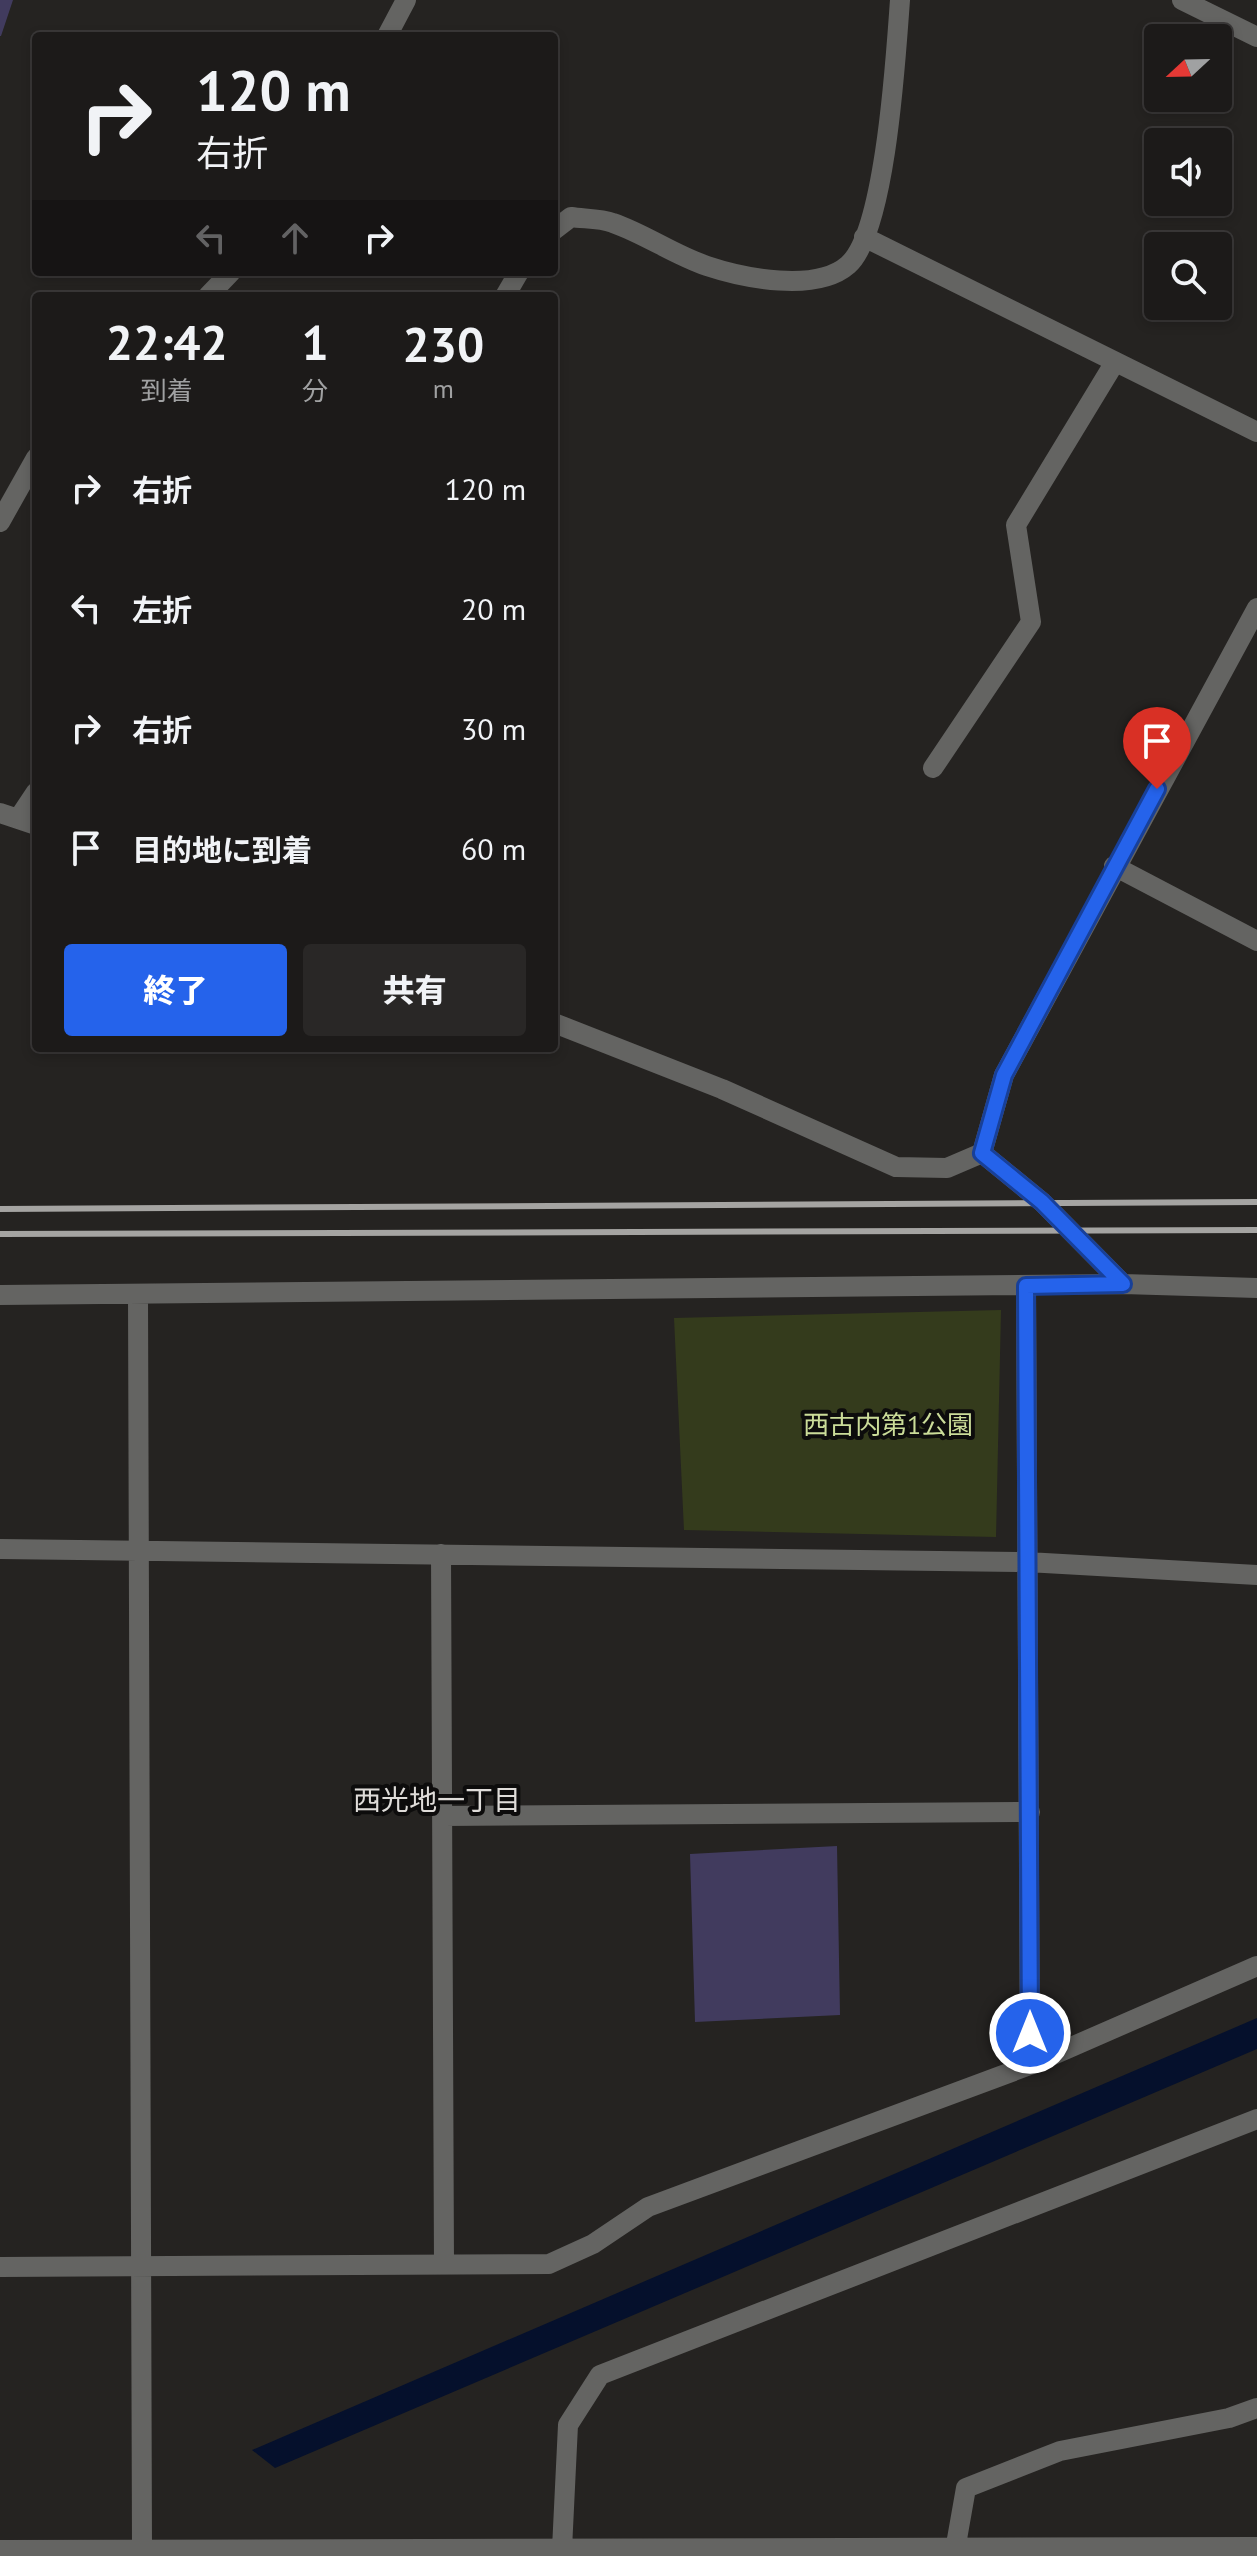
<!DOCTYPE html>
<html lang="ja">
<meta charset="utf-8">
<style>
:root{--surface:#1c1a19;--page:#292726;--text:#f1f3f6;--muted:#a0a1a2;--line:#3a3838;--accent:#2563eb}
body{margin:0;font-family:"PT Sans","Noto Sans JP",sans-serif;background:var(--page);color:var(--text);height:100vh;display:flex;flex-direction:column;font-size:30px;white-space:nowrap}
*{box-sizing:border-box;margin:0}
p{font-size:26px;color:var(--muted)}
.icon{flex:none;width:44px;height:44px;fill:none;stroke:currentColor;stroke-width:2;stroke-linecap:round;stroke-linejoin:round}
.map{position:relative;flex:1;overflow:hidden}
.details{position:absolute;left:32px;top:292px;width:526px;height:760px;display:flex;flex-direction:column;background:var(--surface);border-radius:8px;box-shadow:0 4px 12px #0003,0 0 0 2px var(--line)}
.details>*{flex:none}
.hud{position:absolute;left:32px;top:32px;width:526px;height:244px;border-radius:8px;box-shadow:0 4px 12px #0003,0 0 0 2px var(--line);background:#1c1a19;color:var(--text);overflow:hidden}
.needle{width:52px;rotate:248deg}
.fabs{position:absolute;left:1144px;top:24px;display:grid;gap:16px}
.fabs a{display:grid;place-items:center;width:88px;height:88px;border-radius:8px;background:var(--surface);box-shadow:0 4px 12px #0003,0 0 0 2px var(--line);font-size:40px}
.pin{position:absolute;display:grid;place-items:center;width:68px;height:68px;color:#fff;margin:-82px -34px;border-radius:50% 50% 50% 0;rotate:-45deg;box-shadow:0 0 8px #0007}
.pin .icon{rotate:45deg}
.me{position:absolute;width:88px;margin:-44px;rotate:0deg;stroke-linejoin:round;filter:drop-shadow(0 0 6px #0008)}
.turn{display:flex;align-items:center;gap:28px;height:168px;padding:0 32px;font-size:36px}
.turn .icon{width:104px;height:104px;stroke-width:2.5}
.turn b{display:block;font-size:56px;line-height:68px}
.lanes{display:flex;align-items:center;height:76px;padding:0 32px;background:#0003;justify-content:center;gap:40px;direction:ltr}
.lanes .off{opacity:.35}
.eta{display:flex;justify-content:space-evenly;align-items:center;height:136px;text-align:center}
.eta b{font-size:48px;font-weight:800;line-height:56px}
.button{display:flex;gap:16px;margin-top:auto;padding:16px 32px}
.button a{flex:1;height:92px;border-radius:8px;background:var(--accent);color:#fff;font-size:32px;font-weight:800;line-height:92px;text-align:center}
.button a+a{background:var(--page);color:var(--text)}
ul{padding:0;list-style:none}
li{display:flex;align-items:center;gap:24px;height:120px;padding:0 32px}
li div{flex:1}
li b{display:block;font-size:30px}
li em{font-style:normal}
.map>svg:first-child{display:block}
.green{fill:#343b1c}
.water{fill:#05102c}
.building{fill:#413b5e}
.lines{fill:none;stroke-linecap:round;stroke-linejoin:round}
.minor{stroke:#646462;stroke-width:20}
.rail{stroke:#a5a4a2;stroke-width:6}
.route-casing{stroke:#184099;stroke-width:20}
.route{stroke:#2563eb;stroke-width:14}
.labels{text-anchor:middle;stroke-width:8;stroke-linejoin:round;paint-order:stroke}
.park-label{font-size:26px;fill:#cbdc99;stroke:#0d0c0c}
.neighbourhood-label{font-size:28px;fill:#dfdcd9;stroke:#0d0c0c}
</style>
<div class="map">
<svg width="1257" height="2556" viewBox="0 0 1257 2556">
<rect width="100%" height="100%" fill="#252321"/>
<!-- green -->
<path class="green" d="M1001,1310L996,1537L684,1530L674,1318Z"/>
<!-- water -->
<path class="water" d="M1257,2018V2049L275,2468L252,2450Z"/>
<!-- building -->
<path class="building" d="M0,0H13L1,36H0Z
M837,1846L840,2015L695,2022L690,1854Z"/>
<g class="lines">
<!-- minor -->
<path class="minor" d="M1182,0L1257,37
M387,36L406,0
M554,230L571,217C584,219 600,218 613,223C645,234 674,255 707,266C743,278 816,293 848,265C886,232 896,53 900,0
M864,237L1257,432
M208,296L231,272
M505,296L519,272
M0,522L36,458
M933,768L1031,622L1016,525L1115,362
M0,813L36,825
M18,819L36,792
M1114,866L1257,941
M554,1023L722,1089L896,1167L947,1168L982,1153
M982,1153L1004,1075L1257,608
M982,1153L1042,1202L1123,1284
M1026,1286L1030,2065
M0,1295L1123,1284L1257,1288
M138,1296L142,2549L139,2556
M0,1549L1027,1562L1257,1575
M441,1554L444,2264
M443,1816L1030,1812
M0,2267L549,2264L593,2244L648,2207L1030,2065L1257,1966
M562,2549L568,2425L600,2375L1257,2119
M0,2550L1257,2547
M954,2556L966,2488L1060,2451L1229,2418L1257,2408"/>
<!-- rail -->
<path class="rail" d="M0,1209L1257,1202
M0,1234L1257,1230"/>
</g>
<g class="lines">
<defs>
<path id="route" d="M1030,2033L1026,1286L1123,1284L1042,1202L982,1153L1004,1075L1157,789"/>
</defs>
<!-- route casing -->
<use href="#route" class="route-casing"/>
<!-- route -->
<use href="#route" class="route"/>
</g>
<g class="labels">
<!-- park labels -->
<g class="park-label">
<text x="888" y="1434">西古内第1公園</text>
</g>
<!-- neighbourhood labels -->
<g class="neighbourhood-label">
<text x="437" y="1810">西光地一丁目</text>
</g>
</g>
</svg>
<div class="fabs">
<a><svg class="needle" viewBox="-14 -14 28 28"><path d="M0-13l5 13h-10z" fill="#e53935"/><path d="M0 13l5-13h-10z" fill="#a0a1a2"/></svg></a>
<a><svg class="icon" aria-label="sound" viewBox="0 0 24 24"><path d="M4 9h4l5-4v14l-5-4H4zM17 9q2 3 0 6"/></svg></a>
<a><svg class="icon" aria-label="search" viewBox="0 0 24 24"><circle cx="10" cy="10" r="6"/><path d="M15 15l6 6"/></svg></a>
</div>
<div class="pin" style="left:1157px;top:789px;background:#d93025"><svg class="icon" aria-label="arrive" viewBox="0 0 24 24"><path d="M6 21V4h12l-3 4 3 4H6"/></svg></div>
<svg class="me" style="left:1030px;top:2033px" viewBox="-20 -20 40 40"><circle r="17" fill="#2563eb" stroke="#fff" stroke-width="3"/><path d="M0-11L8 9 0 5-8 9z" fill="#fff"/></svg>
<div class="hud">
<div class="turn"><svg class="icon" aria-label="right" viewBox="0 0 24 24"><path d="M7 20v-9h11M14 6l5 5-5 5"/></svg><div><b>120 m</b>右折</div></div>
<div class="lanes"><svg class="icon off" aria-label="left" viewBox="0 0 24 24"><path d="M17 20v-9H6M10 6l-5 5 5 5"/></svg><svg class="icon off" aria-label="ahead" viewBox="0 0 24 24"><path d="M12 20V5M6 11l6-6 6 6"/></svg><svg class="icon" aria-label="right" viewBox="0 0 24 24"><path d="M7 20v-9h11M14 6l5 5-5 5"/></svg></div>
</div>
<section class="details">
<div class="eta">
<div><b>22:42</b><p>到着</p></div>
<div><b>1</b><p>分</p></div>
<div><b>230</b><p>m</p></div>
</div>
<ul>
<li><svg class="icon" aria-label="right" viewBox="0 0 24 24"><path d="M7 20v-9h11M14 6l5 5-5 5"/></svg><div><b>右折</b></div><em>120 m</em></li>
<li><svg class="icon" aria-label="left" viewBox="0 0 24 24"><path d="M17 20v-9H6M10 6l-5 5 5 5"/></svg><div><b>左折</b></div><em>20 m</em></li>
<li><svg class="icon" aria-label="right" viewBox="0 0 24 24"><path d="M7 20v-9h11M14 6l5 5-5 5"/></svg><div><b>右折</b></div><em>30 m</em></li>
<li><svg class="icon" aria-label="arrive" viewBox="0 0 24 24"><path d="M6 21V4h12l-3 4 3 4H6"/></svg><div><b>目的地に到着</b></div><em>60 m</em></li>
</ul>
<div class="button"><a>終了</a><a>共有</a></div>
</section>
</div>
